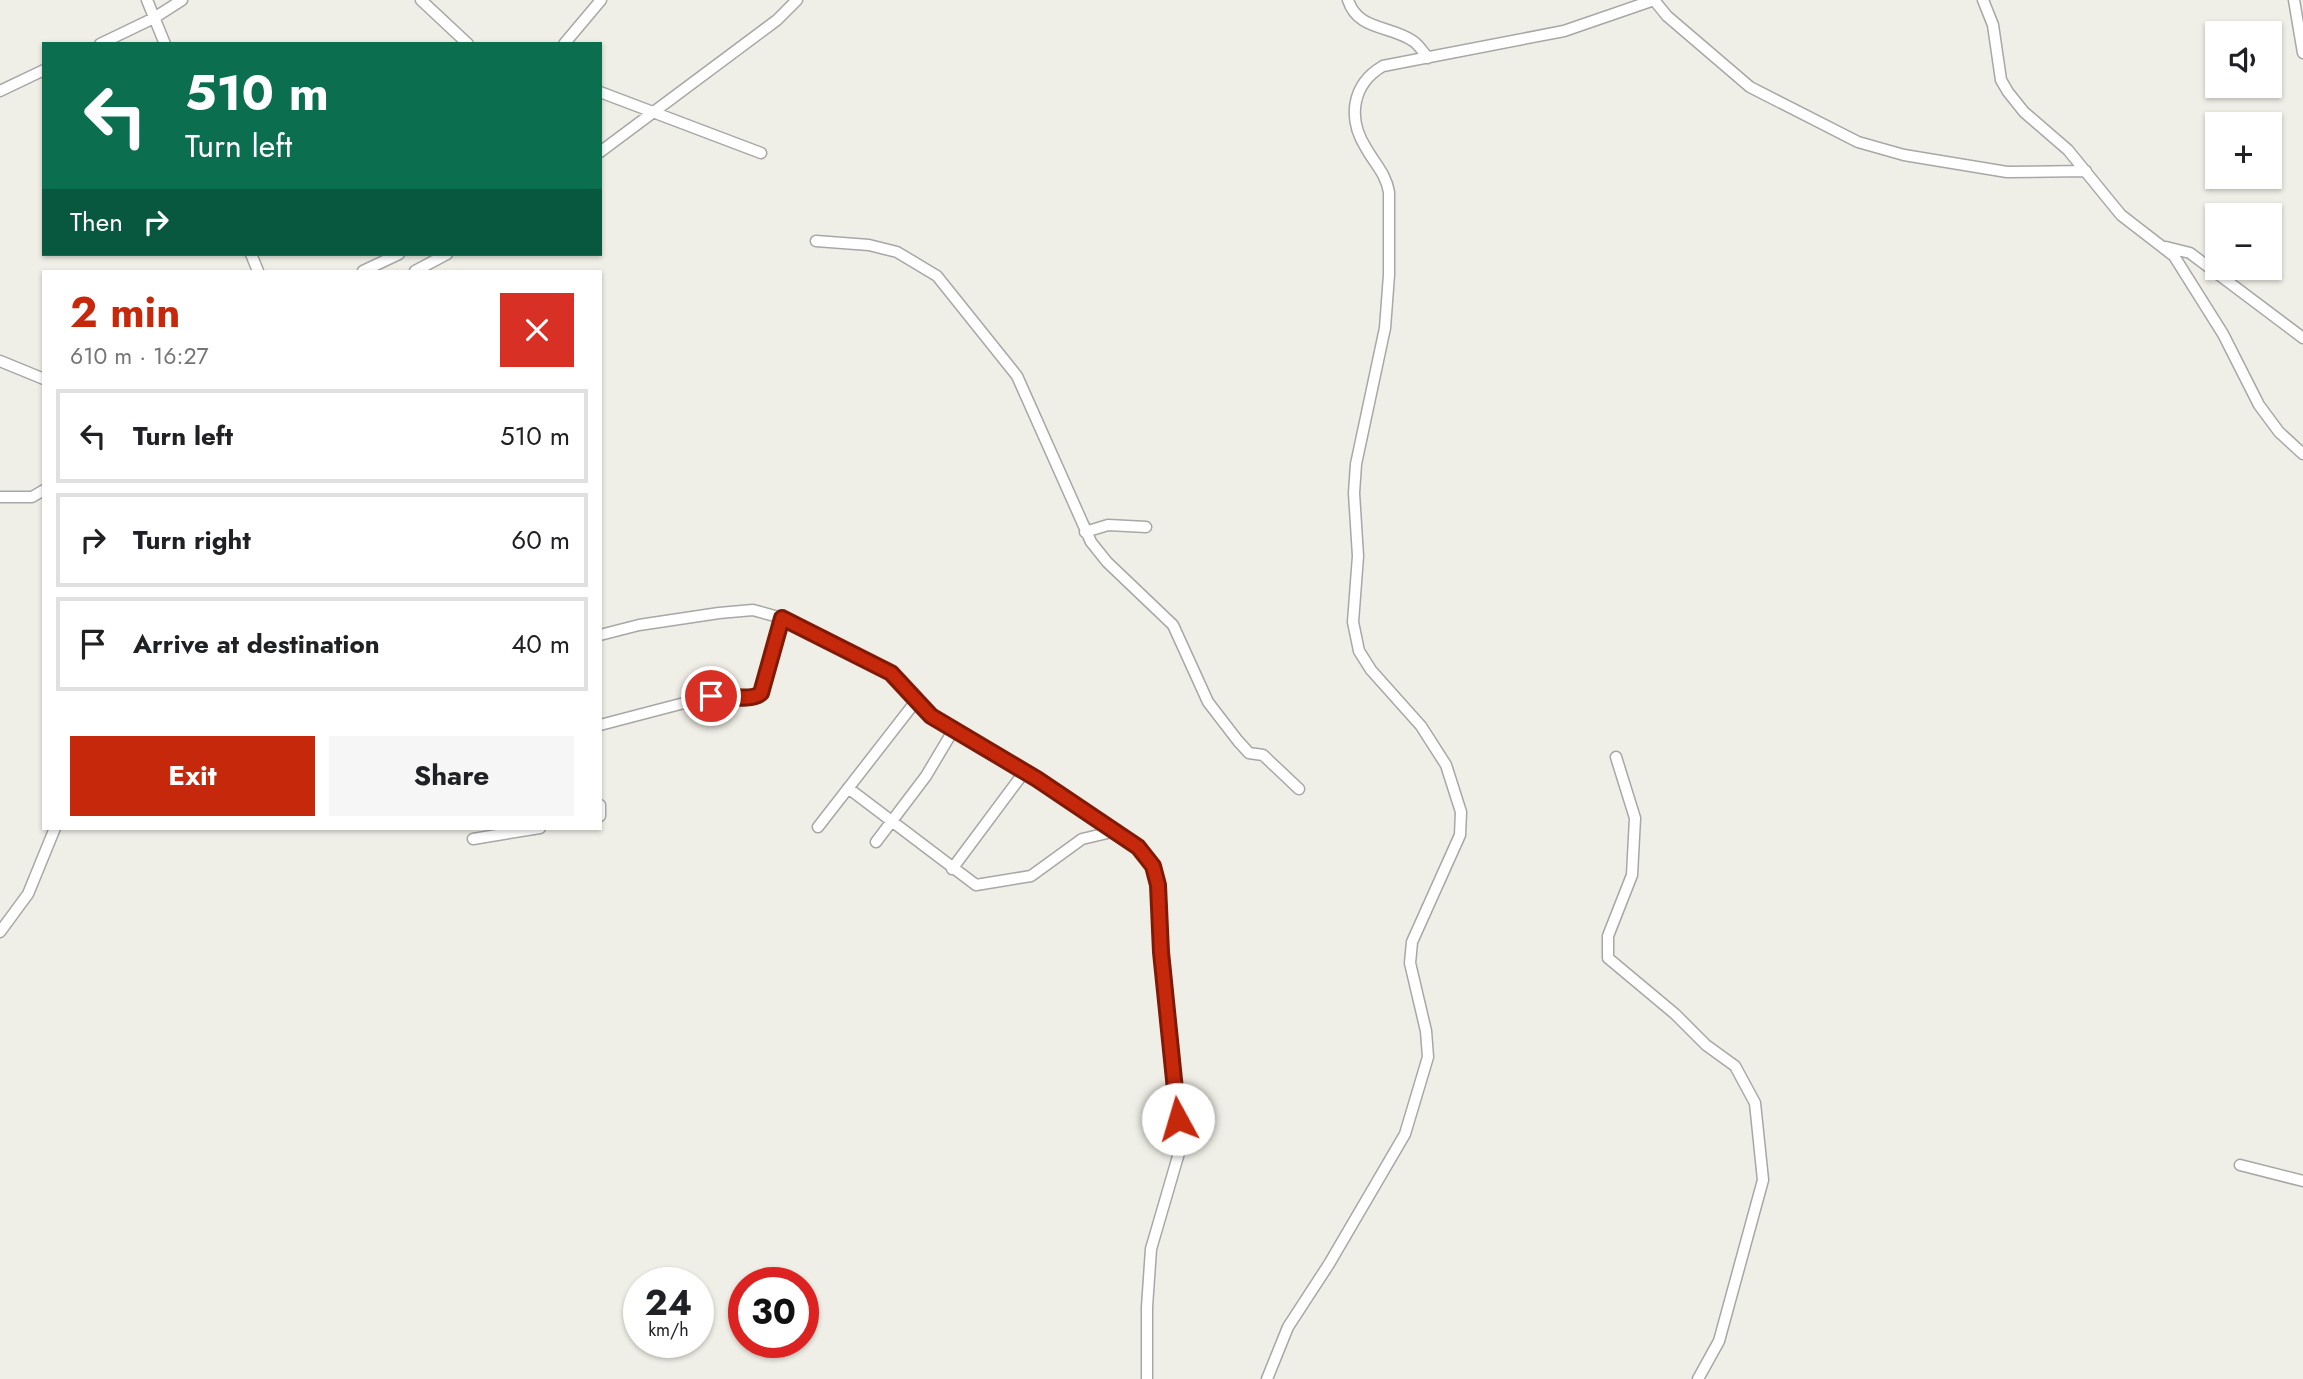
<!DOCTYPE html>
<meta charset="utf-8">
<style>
:root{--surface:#fff;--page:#f6f6f6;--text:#202124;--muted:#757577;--line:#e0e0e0;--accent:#c5280b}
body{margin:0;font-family:Jost,sans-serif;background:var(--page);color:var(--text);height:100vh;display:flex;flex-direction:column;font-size:26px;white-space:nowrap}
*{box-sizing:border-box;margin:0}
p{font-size:23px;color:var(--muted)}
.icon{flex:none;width:38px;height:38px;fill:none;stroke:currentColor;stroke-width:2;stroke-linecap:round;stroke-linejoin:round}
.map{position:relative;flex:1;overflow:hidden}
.sheet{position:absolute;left:42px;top:270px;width:560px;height:560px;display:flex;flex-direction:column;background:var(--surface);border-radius:0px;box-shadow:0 2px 5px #0004}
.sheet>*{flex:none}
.guide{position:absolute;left:42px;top:42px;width:560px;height:214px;border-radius:0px;box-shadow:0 2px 5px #0004;background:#0b6e4f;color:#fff;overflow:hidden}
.tools{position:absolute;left:2205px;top:21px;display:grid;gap:14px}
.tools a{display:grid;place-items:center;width:77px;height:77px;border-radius:0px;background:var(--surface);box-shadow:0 2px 5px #0004;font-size:35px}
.speed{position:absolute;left:623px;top:1267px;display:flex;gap:14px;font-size:35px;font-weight:700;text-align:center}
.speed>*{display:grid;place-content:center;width:91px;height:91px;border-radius:50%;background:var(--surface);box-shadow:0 2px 5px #0004;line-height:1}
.speed small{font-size:18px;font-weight:400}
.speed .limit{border:10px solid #d22;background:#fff;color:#111}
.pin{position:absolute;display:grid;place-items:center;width:60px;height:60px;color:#fff;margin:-30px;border:4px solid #fff;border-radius:50%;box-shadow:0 2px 7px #0007}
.me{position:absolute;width:77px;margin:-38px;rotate:354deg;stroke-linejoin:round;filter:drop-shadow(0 0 5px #0008)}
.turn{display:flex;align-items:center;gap:24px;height:147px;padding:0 28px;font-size:32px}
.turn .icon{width:91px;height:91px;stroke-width:2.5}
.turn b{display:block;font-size:49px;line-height:60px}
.then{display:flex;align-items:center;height:66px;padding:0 28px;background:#0003;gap:14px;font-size:26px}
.round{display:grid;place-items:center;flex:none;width:74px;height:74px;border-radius:0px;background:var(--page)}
.headline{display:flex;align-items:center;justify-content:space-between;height:119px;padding:0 28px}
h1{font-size:42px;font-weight:700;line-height:52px;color:var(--accent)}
.primary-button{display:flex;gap:14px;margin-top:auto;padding:14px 28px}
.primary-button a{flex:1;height:80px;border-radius:0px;background:var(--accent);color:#fff;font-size:28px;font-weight:700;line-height:80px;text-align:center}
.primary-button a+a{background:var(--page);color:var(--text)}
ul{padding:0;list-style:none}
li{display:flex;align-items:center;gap:21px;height:94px;margin:0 14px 10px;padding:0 14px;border:4px solid var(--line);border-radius:0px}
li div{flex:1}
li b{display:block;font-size:26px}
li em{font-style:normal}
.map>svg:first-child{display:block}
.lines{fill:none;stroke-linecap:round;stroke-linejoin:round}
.minor-casing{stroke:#a7a7a7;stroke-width:13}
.minor{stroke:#fff;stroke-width:10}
.route-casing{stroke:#801a07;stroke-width:18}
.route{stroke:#c5280b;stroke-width:12}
</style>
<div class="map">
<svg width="2303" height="1379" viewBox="0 0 2303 1379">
<rect width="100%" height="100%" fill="#f0efe7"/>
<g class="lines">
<defs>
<path id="minor" d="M147,0L165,44
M421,0L468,44
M1348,0C1358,31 1390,25 1413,41C1419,45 1423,52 1428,58
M1654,0L1667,16L1750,87L1858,142L1904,155L2007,172L2086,171
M1983,0L1993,25L2001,80L2008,92L2024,112L2068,150L2121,215L2174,256L2223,334L2259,405L2279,432L2303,454
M2294,0L2303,53
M100,44L154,18L182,0
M564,44L601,0
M0,91L44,70
M600,92L761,153
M600,152L777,20L797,0
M816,241L869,245L897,252L937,276L1017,376L1091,542L1107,562L1173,625L1208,702L1238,741L1249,753L1263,755L1299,789
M2166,247L2190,253L2303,338
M251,254L258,271
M363,271L399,254
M415,271L447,254
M0,361L44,379
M0,497H32L44,490
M1085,532L1108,525L1146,527
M600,635L639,625L719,613L753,610L782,618L891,673L931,716L1037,779L1105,823L1138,847L1153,866L1161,905V952L1181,1146L1151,1249L1147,1307V1379
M600,725L711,696L756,697L761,693L782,618
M1616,757L1635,818L1632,875L1608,936V958L1675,1014L1706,1045L1735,1066L1755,1103L1763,1180L1719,1341L1698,1379
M848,788L976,885L1031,876L1082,839L1116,831
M600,805V816
M818,827L916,701
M473,839L540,828
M876,842L926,776L954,729
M952,869L1025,771
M0,932L28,894L55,828
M2240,1165L2303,1181
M1267,1379L1288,1327L1329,1264L1405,1134L1428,1057L1426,1031L1410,963L1412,942L1460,835L1461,812L1446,765L1421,726L1371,670L1359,651L1353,622L1358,556L1354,493L1356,464L1385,328L1389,275V192C1386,174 1375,164 1366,148C1347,118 1352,84 1383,66L1564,31L1654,0"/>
</defs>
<!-- minor casing -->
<use href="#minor" class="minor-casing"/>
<!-- minor -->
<use href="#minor" class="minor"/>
</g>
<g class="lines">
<defs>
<path id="route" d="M711,696C725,695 752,702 761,693L782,618L891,673L931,716L1037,779L1138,847L1153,866L1158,885L1161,952L1178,1119"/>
</defs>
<!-- route casing -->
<use href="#route" class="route-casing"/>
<!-- route -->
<use href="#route" class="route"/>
</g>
</svg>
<div class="tools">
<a><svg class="icon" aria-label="sound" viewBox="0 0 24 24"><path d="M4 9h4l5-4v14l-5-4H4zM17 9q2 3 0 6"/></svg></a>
<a>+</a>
<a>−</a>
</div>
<div class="speed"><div>24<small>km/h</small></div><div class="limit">30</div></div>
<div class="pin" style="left:711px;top:696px;background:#d93025"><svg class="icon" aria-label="arrive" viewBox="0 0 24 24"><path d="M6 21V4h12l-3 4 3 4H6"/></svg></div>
<svg class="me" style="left:1178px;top:1119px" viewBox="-20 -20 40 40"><circle r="19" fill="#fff"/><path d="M0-13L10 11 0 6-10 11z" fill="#c5280b"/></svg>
<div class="guide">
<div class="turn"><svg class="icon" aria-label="left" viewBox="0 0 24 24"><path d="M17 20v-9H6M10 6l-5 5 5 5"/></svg><div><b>510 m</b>Turn left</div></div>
<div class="then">Then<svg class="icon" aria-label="right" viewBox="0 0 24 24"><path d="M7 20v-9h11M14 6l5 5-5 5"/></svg></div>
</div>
<section class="sheet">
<div class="headline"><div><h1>2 min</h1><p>610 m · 16:27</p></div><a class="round" style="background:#d93025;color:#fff"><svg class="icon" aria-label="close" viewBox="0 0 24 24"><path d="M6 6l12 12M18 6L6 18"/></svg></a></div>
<ul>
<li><svg class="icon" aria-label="left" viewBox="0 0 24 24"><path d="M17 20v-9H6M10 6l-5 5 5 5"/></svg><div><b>Turn left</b></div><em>510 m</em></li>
<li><svg class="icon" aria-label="right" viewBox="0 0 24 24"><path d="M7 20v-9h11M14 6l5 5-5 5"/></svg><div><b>Turn right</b></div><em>60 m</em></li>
<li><svg class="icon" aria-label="arrive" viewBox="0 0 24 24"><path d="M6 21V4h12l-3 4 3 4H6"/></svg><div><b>Arrive at destination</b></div><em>40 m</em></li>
</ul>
<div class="primary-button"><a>Exit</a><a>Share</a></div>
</section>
</div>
